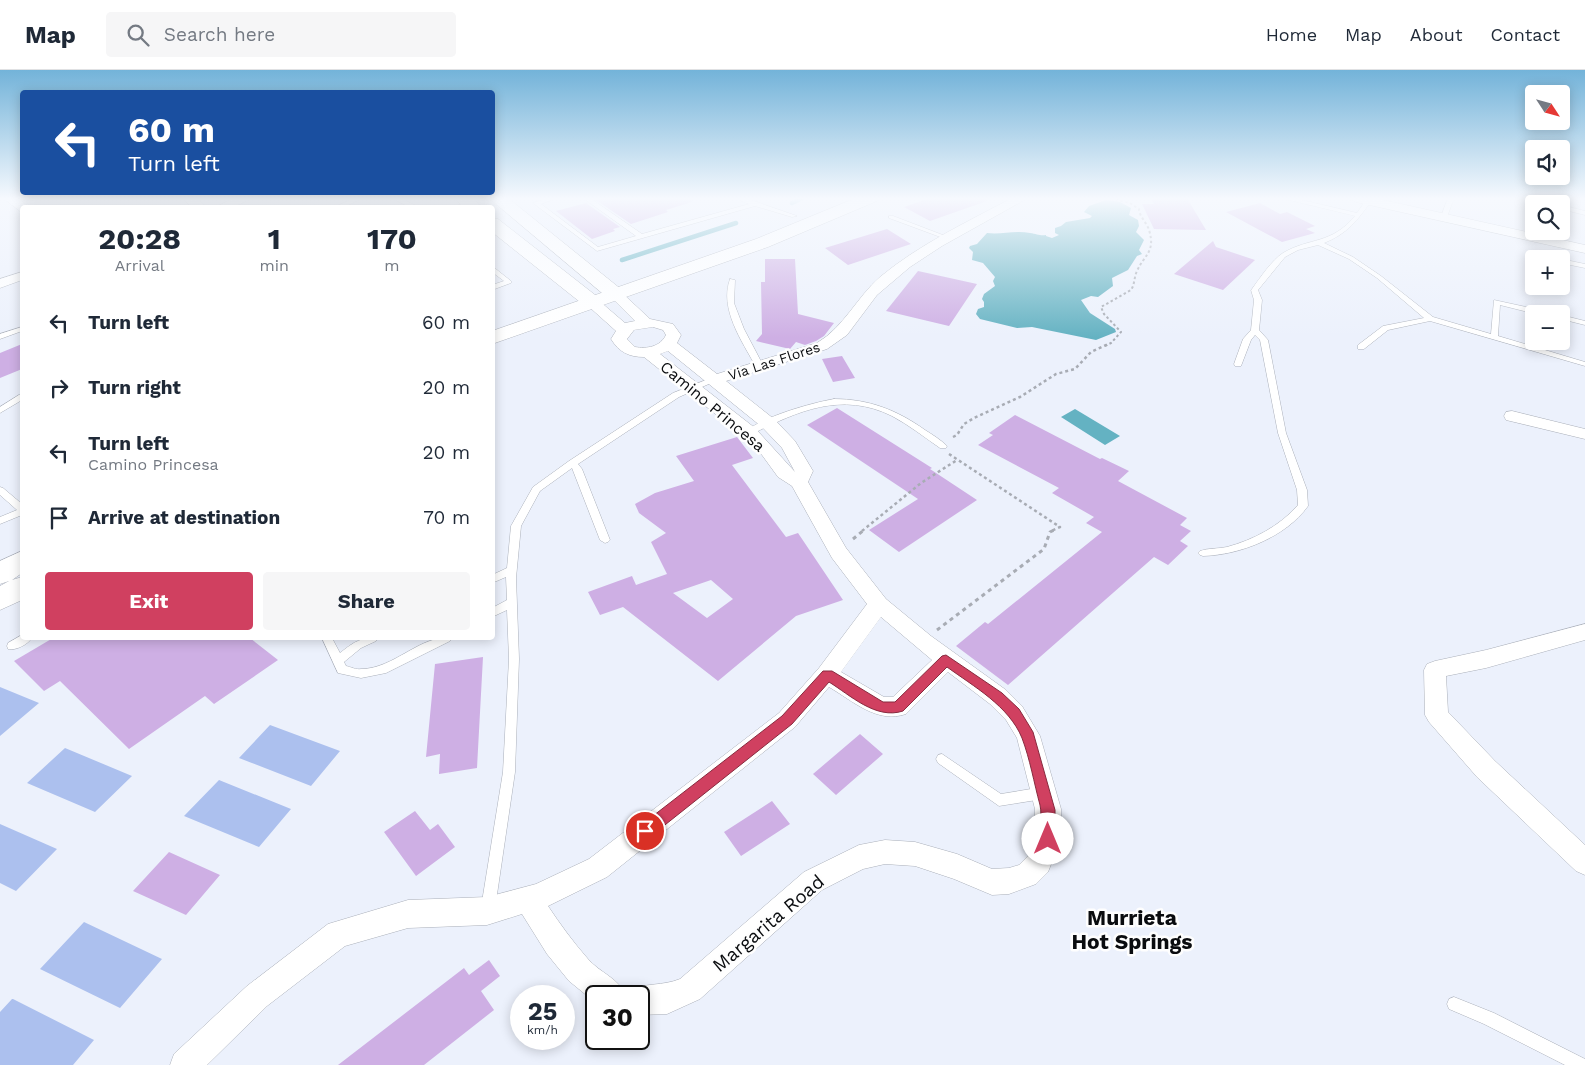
<!DOCTYPE html>
<meta charset="utf-8">
<style>
:root{--surface:#fff;--page:#f6f6f7;--text:#1f2937;--muted:#747a83;--line:#e0e1e3;--accent:#d04060}
body{margin:0;font-family:"Work Sans",sans-serif;background:var(--page);color:var(--text);height:100vh;display:flex;flex-direction:column;font-size:19px;white-space:nowrap}
*{box-sizing:border-box;margin:0}
p{font-size:16px;color:var(--muted)}
.icon{flex:none;width:28px;height:28px;fill:none;stroke:currentColor;stroke-width:2;stroke-linecap:round;stroke-linejoin:round}
.map{position:relative;flex:1;overflow:hidden}
.details{position:absolute;left:20px;top:135px;width:475px;height:435px;display:flex;flex-direction:column;background:var(--surface);border-radius:5px;box-shadow:0 2px 12px #0003}
.details>*{flex:none}
.hud{position:absolute;left:20px;top:20px;width:475px;height:105px;border-radius:5px;box-shadow:0 2px 12px #0003;background:#1a4fa0;color:#fff;overflow:hidden}
.needle{width:32px;rotate:126deg}
.buttons{position:absolute;left:1525px;top:15px;display:grid;gap:10px}
.buttons a{display:grid;place-items:center;width:45px;height:45px;border-radius:5px;background:var(--surface);box-shadow:0 2px 12px #0003;font-size:25px}
.speed{position:absolute;left:510px;top:915px;display:flex;gap:10px;font-size:25px;font-weight:700;text-align:center}
.speed>*{display:grid;place-content:center;width:65px;height:65px;border-radius:50%;background:var(--surface);box-shadow:0 2px 12px #0003;line-height:1}
.speed small{font-size:12px;font-weight:400}
.speed .limit{border:2px solid #111;border-radius:8px;background:#fff;color:#111}
.pin{position:absolute;display:grid;place-items:center;width:42px;height:42px;color:#fff;margin:-21px;border:2px solid #fff;border-radius:50%;box-shadow:0 1px 5px #0007}
.me{position:absolute;width:55px;margin:-28px;rotate:0deg;stroke-linejoin:round;filter:drop-shadow(0 0 4px #0008)}
.turn{display:flex;align-items:center;gap:18px;height:105px;padding:0 25px;font-size:22px}
.turn .icon{width:65px;height:65px;stroke-width:2.5}
.turn b{display:block;font-size:35px;line-height:42px}
.eta{display:flex;justify-content:space-evenly;align-items:center;height:85px;text-align:center}
.eta b{font-size:30px;font-weight:700;line-height:35px}
.cta{display:flex;gap:10px;margin-top:auto;padding:10px 25px}
.cta a{flex:1;height:58px;border-radius:5px;background:var(--accent);color:#fff;font-size:20px;font-weight:700;line-height:58px;text-align:center}
.cta a+a{background:var(--page);color:var(--text)}
ul{padding:0;list-style:none}
li{display:flex;align-items:center;gap:15px;height:65px;padding:0 25px}
li div{flex:1}
li b{display:block;font-size:19px}
li em{font-style:normal}
header{display:flex;align-items:center;gap:30px;box-sizing:border-box;height:70px;padding:0 25px;background:var(--surface);border-bottom:1px solid var(--line)}
header strong{font-size:24px}
nav{display:flex;gap:28px;margin-inline-start:auto;font-size:18px}
.search{width:350px;height:45px;background:var(--page);display:flex;align-items:center;gap:12px;box-sizing:border-box;padding:0 18px;border-radius:5px;color:var(--muted);font-size:19px}
.map>svg:first-child{display:block}
.green{fill:#acc0ee}
.water{fill:#64b2c2}
.lines{fill:none;stroke-linecap:round;stroke-linejoin:round}
.stream{stroke:#64b2c2;stroke-width:4.5}
.building{fill:#ceafe4;fill-rule:evenodd}
.service-casing{stroke:#abb0ba;stroke-width:1}
.minor-casing{stroke:#abb0ba;stroke-width:1}
.secondary-casing{stroke:#abb0ba;stroke-width:1}
.primary-casing{stroke:#abb0ba;stroke-width:1}
.path-far2{stroke:#a8acb4;stroke-width:2;stroke-dasharray:2.5 2.5;stroke-linecap:butt}
.path-far1{stroke:#a8acb4;stroke-width:2.5;stroke-dasharray:3 3;stroke-linecap:butt}
.path{stroke:#a8acb4;stroke-width:3;stroke-dasharray:4 4;stroke-linecap:butt}
.service{fill:#fff;fill-rule:evenodd}
.minor{fill:#fff;fill-rule:evenodd}
.secondary{fill:#fff;fill-rule:evenodd}
.primary{fill:#fff;fill-rule:evenodd}
.route{fill:#d04060;stroke:#872a3e}
.labels{text-anchor:middle;stroke-width:5;stroke-linejoin:round;paint-order:stroke}
.far-street-label{font-size:14px;fill:#0a0c0f;stroke:#fefefe}
.street-label{font-size:16px;fill:#0a0c0f;stroke:#fefefe}
.near-street-label{font-size:19px;fill:#0a0c0f;stroke:#fefefe}
.near-neighbourhood-label{font-size:21px;font-weight:bold;fill:#0a0c0f;stroke:#fefefe}
</style>
<header>
<strong>Map</strong>
<div class="search"><svg class="icon" aria-label="search" viewBox="0 0 24 24"><circle cx="10" cy="10" r="6"/><path d="M15 15l6 6"/></svg>Search here</div>
<nav><a>Home</a><a>Map</a><a>About</a><a>Contact</a></nav>
</header>
<div class="map">
<svg width="1585" height="995" viewBox="0 0 1585 995">
<rect width="100%" height="100%" fill="#ecf1fc"/>
<!-- green -->
<path class="green" d="M0,617L39,633L0,666Z
M270,655L340,681L311,716L239,688Z
M65,678L132,706L95,742L27,713Z
M219,710L291,739L259,777L184,746Z
M0,754L57,779L16,821L0,813Z
M84,852L162,889L120,938L40,899Z
M12,929H13L94,970L73,995H0V942Z"/>
<!-- water -->
<path class="water" d="M1106,130L1120,132L1131,138L1129,145L1138,150L1139,156L1136,162L1144,170L1139,180L1142,184L1137,186L1128,200L1112,208L1113,216L1098,227L1091,226L1081,230L1090,243L1115,259L1116,262L1096,270L1032,257L1017,258L980,249L976,244L978,239L984,237V232L982,229L984,224L995,216L993,211L995,207L983,193L972,190L973,182L969,178L970,176L977,174L987,163C1001,165 1015,160 1030,163C1037,164 1040,166 1046,165V166L1052,168L1059,165L1055,163V158L1061,156L1066,152L1090,148L1092,146L1084,142L1089,136Z
M1075,339L1120,366L1105,375L1061,347Z"/>
<g class="lines">
<!-- stream -->
<path class="stream" d="M792,133L802,128
M622,190L736,153"/>
</g>
<!-- building -->
<path class="building" d="M602,128H691L692,132L666,140L668,142L631,154L596,130Z
M930,128H987V131L930,151L904,137Z
M1151,128H1187L1206,160L1154,159L1142,134H1154Z
M586,133L620,157L613,159L615,161L592,169L556,141Z
M1260,133L1280,144L1287,142L1315,156L1306,159L1315,163L1282,172L1226,142Z
M887,159L911,174L848,195L825,178Z
M1213,171L1216,177L1255,190L1223,220L1174,204Z
M765,189H795L798,244L834,253L824,266L816,271L805,275L796,272L790,279L756,271L762,264L761,212H765Z
M918,201L977,214L949,256L886,241Z
M22,274V299L0,308V283Z
M842,286L855,308L833,312L822,289Z
M837,338L932,398L930,399L977,430L899,482L869,460L918,429L807,355Z
M1015,345L1100,389L1102,388L1129,401L1118,411L1187,448L1180,455L1191,461L1180,471L1188,476L1168,495L1154,487L1008,615L956,576L985,552L988,554L1102,462L1086,453L1094,447L1052,423L1059,418L978,375L993,365L989,363Z
M737,367L753,388L732,395L786,467L798,463L843,530L796,546L718,611L623,537L600,545L588,522L632,506L636,515L667,504L651,472L666,463L639,443L635,434L655,423L694,411L676,386ZM711,510L733,529L707,548L673,523Z
M53,568H250L278,590L214,634L205,626L129,679L60,611L44,621L14,591Z
M483,587L477,698L439,704L440,684L426,687L435,594Z
M860,664L883,684L836,725L813,704Z
M772,731L790,754L741,786L724,762Z
M415,741L430,760L438,754L455,777L416,806L384,762Z
M169,782L220,805L186,845L133,821Z
M489,890L500,906L481,921L494,940L424,995H338L464,898L469,905Z"/>
<g class="lines">
<defs>
<path id="service" d="M354,128H363L342,138H333Z
M392,128H401L420,138H411Z
M547,128L554,129L541,134L598,177L636,166L583,128H590L642,164L749,134L735,128H745L797,146L792,147L755,136L597,181L533,133Z
M1281,128H1293L1357,143L1366,130H1370L1371,131C1358,150 1347,164 1324,173L1353,187L1381,206L1433,247L1491,264L1494,230L1549,242V244H1536L1500,235L1498,266L1585,292V296L1430,251L1388,260L1364,279H1358V275L1383,256L1424,248L1377,208L1349,189L1318,175L1298,180L1285,187L1258,220L1262,230L1259,260L1268,270L1286,363L1307,420L1308,436C1286,467 1240,485 1203,486L1200,485L1198,483L1200,481C1208,478 1218,479 1227,477C1253,470 1280,456 1298,435L1297,420L1278,363L1260,270L1255,265L1251,270L1241,296H1235L1234,294L1243,269L1251,260L1254,230L1251,220L1252,219C1260,208 1272,190 1283,183C1310,167 1331,175 1355,146Z
M1448,128H1454L1447,147L1444,149L1441,147Z
M1516,128H1528L1548,134H1536Z
M469,131L471,132V134L462,138H452Z
M1561,135L1585,141V145L1561,139Z
M889,146H893L948,167L943,168L889,148Z
M1561,189L1585,194V198L1561,193Z
M492,196L511,211V213L492,220V215L504,211L492,202Z
M730,209L735,210L734,233L744,259L764,297L763,299H760L756,297C742,271 719,239 730,209Z
M1561,245L1585,251V255L1561,249Z
M22,257V261L0,269V264Z
M711,308H714L718,310L679,327L578,394L582,399L610,470L608,472L605,473L600,470L572,398L540,421L521,456L516,508L519,589L515,702L495,838L493,843L488,845L483,843L481,838L503,702L509,589L507,540L492,547V538L507,530L506,507L492,513V505L507,498L511,456L533,417L569,391L673,323Z
M19,325H22V330L0,343V337Z
M834,329C869,329 897,340 925,360C933,365 941,370 947,376L946,378H940C924,367 909,355 892,346C842,321 798,341 752,364H746L745,362C762,347 811,333 834,329Z
M0,417L3,418L22,434V445L0,454V447L17,440L0,425Z
M22,565V568H32C28,574 16,581 8,579L7,576L8,573Z
M322,568H332L340,583C354,572 359,568 377,568L376,571L361,578L344,592L346,596C351,597 356,600 361,599C394,599 421,564 451,568L450,571L386,603L361,608L338,603Z
M942,684L1001,724L1043,717L1047,719L1049,723L1047,727L1043,729L999,736L938,693L936,689L938,685Z
M1454,927L1494,943L1585,989V995H1565L1484,954L1449,939L1447,934L1449,929Z"/>
<path id="minor" d="M3,128H18L30,138H22V141H20Z
M182,128H196L207,138H193Z
M234,128H252L232,138H214Z
M1012,128H1028L942,176L910,197L877,225L847,265L827,279L726,311L774,349L795,371L813,401L808,412L846,478L886,529L931,566L1006,620L1022,636L1040,666L1061,739V769L1048,802L1036,814L1009,824L992,825L954,809L915,796L885,794L863,799L822,820L700,929L667,944L639,945V926H626L629,920C645,913 663,916 680,909L804,802L859,775L885,770L915,772L957,784L992,799L1009,798L1019,795L1029,785L1035,769V739L1017,668L1006,650L990,634L948,602L906,644C877,654 853,631 829,617L795,657L607,807L548,836C560,854 573,872 588,889C600,903 619,908 626,926H596V933L569,911L547,884L522,844L487,855L408,858L345,876L267,936L207,995H170L174,984L247,916L328,854L408,830L487,827L536,814L589,789L779,643L819,598L867,534L832,488L792,416L778,407L762,385L743,366L644,287C629,287 619,282 611,269L616,261L587,235L585,232L587,229H597L625,253L635,251L608,224L610,221H620L650,249L673,254L681,265L677,273L717,304L817,273C844,257 857,227 880,207C920,174 967,152 1012,128ZM653,257L663,260L666,265C660,277 647,279 635,277L627,269L634,260ZM668,281L762,357L782,378L795,402L755,358L660,284ZM881,547L932,590L893,627H884L841,602Z
M1350,128H1374L1585,175V183L1356,132Z
M22,202V210L0,218V209Z
M1512,341L1585,359V369L1506,350L1504,346L1506,342Z
M1585,554V570L1486,598L1446,606L1448,642L1495,691L1585,775V805L1576,801L1477,707L1429,652L1425,645L1424,600L1427,594L1435,591L1486,580Z"/>
<path id="secondary" d="M455,128H473L482,138H464Z
M489,128H508L622,220L625,224L622,228L615,230L608,228Z
M492,148L498,149L599,228L602,232L599,236L592,238L585,236L492,162Z"/>
<path id="primary" d="M856,128H879L877,131L768,177L492,274V261L756,169Z
M22,481V503L12,510L22,507V530L0,540V516L9,511L0,514V491Z"/>
</defs>
<!-- service casing -->
<use href="#service" class="service-casing"/>
<!-- minor casing -->
<use href="#minor" class="minor-casing"/>
<!-- secondary casing -->
<use href="#secondary" class="secondary-casing"/>
<!-- primary casing -->
<use href="#primary" class="primary-casing"/>
<!-- path-far2 -->
<path class="path-far2" d="M1105,276L1111,273L1121,262L1104,244L1101,237L1131,220C1135,214 1134,207 1137,201C1144,185 1156,182 1149,160C1147,153 1139,146 1139,139L1130,133L1111,128"/>
<!-- path-far1 -->
<path class="path-far1" d="M953,367L957,365L964,354L974,348L1020,327L1056,304L1075,299L1091,282L1108,274
M949,384L1060,457L1051,461
M862,461L921,413L957,390"/>
<!-- path -->
<path class="path" d="M853,469L864,460
M937,560L1044,479L1050,462L1054,460"/>
<!-- service -->
<use href="#service" class="service"/>
<!-- minor -->
<use href="#minor" class="minor"/>
<!-- secondary -->
<use href="#secondary" class="secondary"/>
<!-- primary -->
<use href="#primary" class="primary"/>
</g>
<!-- sky -->
<linearGradient id="sky" x2="0" y2="1"><stop stop-color="#73b3d9"/><stop offset="0.48" stop-color="#f6f9fe"/><stop offset="1" stop-color="#f6f9fe" stop-opacity="0"/></linearGradient>
<rect width="1585" height="268" fill="url(#sky)"/>
<!-- route -->
<path class="route" d="M946,585L1002,623L1019,639L1033,662L1055,740V769L1053,774L1048,776L1043,774C1037,762 1043,748 1040,735C1034,713 1030,689 1022,668C1009,636 973,616 947,597L903,641C876,650 850,625 829,612L792,654L651,766L645,768L640,766L638,761L640,756L782,646L823,601H832L883,632H895L942,586Z"/>
<g class="labels">
<!-- far-street labels -->
<g class="far-street-label">
<text transform="translate(774 291) rotate(-18)" y="5">Via Las Flores</text>
</g>
<!-- street labels -->
<g class="street-label">
<text transform="translate(713 336) rotate(40)" y="6">Camino Princesa</text>
</g>
<!-- near-street labels -->
<g class="near-street-label">
<text transform="translate(768 853) rotate(-40)" y="7">Margarita Road</text>
</g>
<!-- near-neighbourhood labels -->
<g class="near-neighbourhood-label">
<text x="1132" y="855">Murrieta<tspan x="1132" dy="24">Hot Springs</tspan></text>
</g>
</g>
</svg>
<div class="buttons">
<a><svg class="needle" viewBox="-14 -14 28 28"><path d="M0-13l5 13h-10z" fill="#e53935"/><path d="M0 13l5-13h-10z" fill="#747a83"/></svg></a>
<a><svg class="icon" aria-label="sound" viewBox="0 0 24 24"><path d="M4 9h4l5-4v14l-5-4H4zM17 9q2 3 0 6"/></svg></a>
<a><svg class="icon" aria-label="search" viewBox="0 0 24 24"><circle cx="10" cy="10" r="6"/><path d="M15 15l6 6"/></svg></a>
<a>+</a>
<a>−</a>
</div>
<div class="speed"><div>25<small>km/h</small></div><div class="limit">30</div></div>
<div class="pin" style="left:645px;top:761px;background:#d93025"><svg class="icon" aria-label="arrive" viewBox="0 0 24 24"><path d="M6 21V4h12l-3 4 3 4H6"/></svg></div>
<svg class="me" style="left:1048px;top:769px" viewBox="-20 -20 40 40"><circle r="19" fill="#fff"/><path d="M0-13L10 11 0 6-10 11z" fill="#d04060"/></svg>
<div class="hud">
<div class="turn"><svg class="icon" aria-label="left" viewBox="0 0 24 24"><path d="M17 20v-9H6M10 6l-5 5 5 5"/></svg><div><b>60 m</b>Turn left</div></div>
</div>
<section class="details">
<div class="eta">
<div><b>20:28</b><p>Arrival</p></div>
<div><b>1</b><p>min</p></div>
<div><b>170</b><p>m</p></div>
</div>
<ul>
<li><svg class="icon" aria-label="left" viewBox="0 0 24 24"><path d="M17 20v-9H6M10 6l-5 5 5 5"/></svg><div><b>Turn left</b></div><em>60 m</em></li>
<li><svg class="icon" aria-label="right" viewBox="0 0 24 24"><path d="M7 20v-9h11M14 6l5 5-5 5"/></svg><div><b>Turn right</b></div><em>20 m</em></li>
<li><svg class="icon" aria-label="left" viewBox="0 0 24 24"><path d="M17 20v-9H6M10 6l-5 5 5 5"/></svg><div><b>Turn left</b><p>Camino Princesa</p></div><em>20 m</em></li>
<li><svg class="icon" aria-label="arrive" viewBox="0 0 24 24"><path d="M6 21V4h12l-3 4 3 4H6"/></svg><div><b>Arrive at destination</b></div><em>70 m</em></li>
</ul>
<div class="cta"><a>Exit</a><a>Share</a></div>
</section>
</div>
